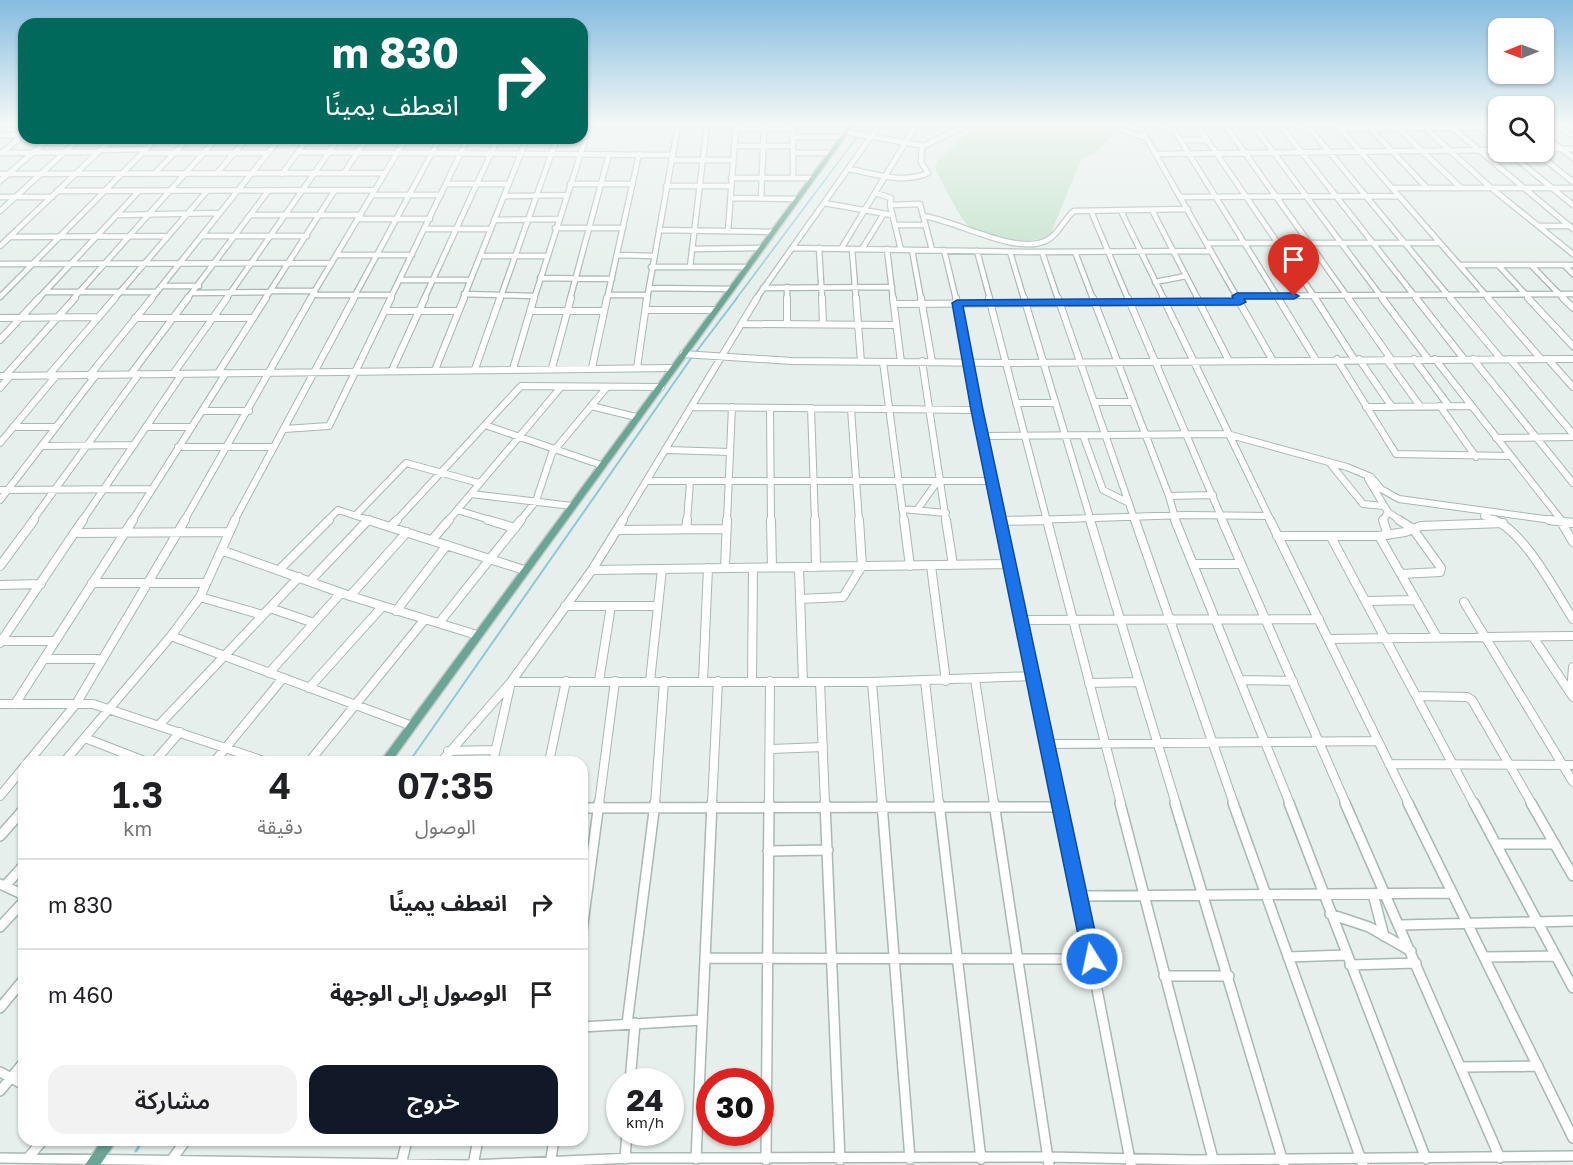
<!DOCTYPE html>
<html lang="ar">
<meta charset="utf-8">
<style>
:root{--surface:#fff;--page:#f2f2f2;--text:#202124;--muted:#757577;--line:#e0e0e0;--accent:#111827}
body{margin:0;font-family:"Golos Text","Noto Sans Arabic",sans-serif;background:var(--page);color:var(--text);direction:rtl;height:100vh;display:flex;flex-direction:column;font-size:22px;white-space:nowrap}
*{box-sizing:border-box;margin:0}
p{font-size:20px;color:var(--muted)}
.icon{flex:none;width:33px;height:33px;fill:none;stroke:currentColor;stroke-width:2;stroke-linecap:round;stroke-linejoin:round}
.map{position:relative;flex:1;overflow:hidden;direction:ltr}
.side{position:absolute;left:18px;top:756px;width:570px;height:390px;display:flex;flex-direction:column;background:var(--surface);border-radius:18px;box-shadow:0 2px 4px #0004;direction:rtl}
.side>*{flex:none}
.banner{position:absolute;left:18px;top:18px;width:570px;height:126px;border-radius:18px;box-shadow:0 2px 4px #0004;direction:rtl;background:#00695c;color:#fff;overflow:hidden}
.needle{width:39px;rotate:269deg}
.tools{position:absolute;left:1488px;top:18px;display:grid;gap:12px}
.tools a{display:grid;place-items:center;width:66px;height:66px;border-radius:12px;background:var(--surface);box-shadow:0 2px 4px #0004;font-size:30px}
.speed{position:absolute;left:606px;top:1068px;display:flex;gap:12px;font-size:30px;font-weight:700;text-align:center}
.speed>*{display:grid;place-content:center;width:78px;height:78px;border-radius:50%;background:var(--surface);box-shadow:0 2px 4px #0004;line-height:1}
.speed small{font-size:15px;font-weight:400}
.speed .limit{border:9px solid #d22;background:#fff;color:#111}
.pin{position:absolute;display:grid;place-items:center;width:51px;height:51px;color:#fff;margin:-62px -26px;border-radius:50% 50% 50% 0;rotate:-45deg;box-shadow:0 0 6px #0007}
.pin .icon{rotate:45deg}
.me{position:absolute;width:66px;margin:-33px;rotate:350deg;stroke-linejoin:round;filter:drop-shadow(0 0 4px #0008)}
.turn{display:flex;align-items:center;gap:21px;height:126px;padding:0 30px;font-size:27px}
.turn .icon{width:78px;height:78px;stroke-width:2.5}
.turn b{display:block;font-size:42px;line-height:51px}
.eta{display:flex;justify-content:space-evenly;align-items:center;height:102px;text-align:center}
.eta b{font-size:36px;font-weight:600;line-height:42px}
.action{display:flex;gap:12px;margin-top:auto;padding:12px 30px}
.action a{flex:1;height:69px;border-radius:18px;background:var(--accent);color:#fff;font-size:24px;font-weight:600;line-height:69px;text-align:center}
.action a+a{background:var(--page);color:var(--text)}
ul{padding:0;list-style:none}
li{display:flex;align-items:center;gap:18px;height:90px;padding:0 30px;border-top:2px solid var(--line)}
li div{flex:1}
li b{display:block;font-size:22px}
li em{font-style:normal}
.map>svg:first-child{display:block}
.green{fill:#bfe0c8}
.lines{fill:none;stroke-linecap:round;stroke-linejoin:round}
.stream-far2{stroke:#8ec9d4;stroke-width:1.5}
.stream-far1{stroke:#8ec9d4;stroke-width:2}
.stream{stroke:#8ec9d4;stroke-width:3}
.minor-far3-casing{stroke:#a8b8b2;stroke-width:7}
.minor-far2-casing{stroke:#a8b8b2;stroke-width:8}
.minor-far1-casing{stroke:#a8b8b2;stroke-width:10}
.minor-casing{stroke:#a8b8b2;stroke-width:12}
.major-casing{stroke:#c2cac8;stroke-width:3}
.minor-far3{stroke:#fff;stroke-width:4.5}
.minor-far2{stroke:#fff;stroke-width:6}
.minor-far1{stroke:#fff;stroke-width:8}
.minor{stroke:#fff;stroke-width:9}
.major{fill:#6aa596;fill-rule:evenodd}
.route{fill:#1a73e8;stroke:#114b97;stroke-width:1.5}
</style>
<div class="map">
<svg width="1573" height="1165" viewBox="0 0 1573 1165">
<rect width="100%" height="100%" fill="#e6efeb"/>
<!-- green -->
<path class="green" d="M976,125H1109L1114,134L1095,153L1081,160L1051,233C1036,248 983,238 968,225C959,218 942,180 935,169L937,162Z"/>
<g class="lines">
<!-- stream-far2 -->
<path class="stream-far2" d="M860,134L866,125
M736,299L857,137"/>
<!-- stream-far1 -->
<path class="stream-far1" d="M696,352L737,298
M409,762L692,357"/>
<!-- stream -->
<path class="stream" d="M136,1151L143,1140"/>
<defs>
<path id="minor-far3" d="M1115,125L1119,129L1146,138
M1139,125L1238,299
M1171,125L1279,299
M1197,125L1316,299
M1225,125L1349,299
M1253,125L1383,299
M1280,125L1417,299
M1307,125L1451,299
M1337,125L1489,299
M1422,125L1490,187L1573,254
M1449,125L1573,229
M1558,125L1573,136
M1478,126L1498,144
M793,127V178
M0,129L5,125
M735,129H793
M1341,129L1498,127
M1371,129L1427,188
M1399,129L1461,188
M846,132L924,146L966,125
M0,135H24
M1544,135L1573,158
M793,137H842
M1181,140H1208
M734,146H793
M1544,149H1573
M101,150L146,149
M299,152L673,155
M1508,152L1573,205
M1536,152L1573,182
M0,153L98,152
M2,153L24,134
M142,153H268
M793,153H830
M1156,154L1498,150
M671,160H732
M849,169C874,174 904,184 928,173L921,162L922,146
M155,173L189,138
M217,173L247,138
M344,173L367,138
M0,174L385,173
M282,174L308,138
M731,178H812
M0,181L50,138
M446,184H509
M570,184H633
M666,186H730
M1392,188H1573
M57,191L375,190
M875,193L891,198L890,205L901,250
M373,195H441
M504,196L567,195
M0,197H52
M1180,197L1399,196
M730,198L796,199
M761,198L764,129
M824,203L892,215
M890,205L920,204L932,250
M1152,210L1198,299
M0,211L80,138
M1091,211L1128,299
M1121,211L1164,299
M117,215L219,213
M251,215H361
M923,216C956,220 1020,258 1049,239C1060,232 1064,219 1074,211L1188,209
M358,219H430
M494,220L558,219
M895,225H925
M1539,226H1570
M555,228H623
M425,229H491
M659,230L772,232
M728,231L736,125
M202,236H307
M9,237L168,236
M1207,243H1440
M0,246L113,138
M792,248L1027,252L1211,251
M819,248L822,299
M692,249L760,248
M841,249L916,125
M852,249L856,299
M862,249L883,215
M887,249L893,299
M912,250L921,299
M944,250L956,299
M977,251L990,299
M1010,252L1024,299
M1042,252L1058,299
M1075,252L1093,299
M336,255H412
M618,255L654,256
M480,256H548
M0,264L331,263
M1461,265H1573
M1498,265L1530,299
M1531,265L1564,299
M1564,265L1573,274
M651,267H746
M690,267L707,125
M540,278L612,279
M400,280H470
M1155,282L1186,276
M162,286H199
M787,287V299
M649,288L730,289
M763,288L892,287
M271,291H315
M45,292H157
M194,293L270,292
M464,294L534,296
M313,295H392
M608,295H648
M1237,296L1573,294
M0,297L157,138
M38,299L139,191
M73,299L217,138
M114,299L207,191
M151,299L280,138
M187,299L269,190
M226,299L339,138
M265,299L335,190
M310,299L406,138
M353,299L440,138
M390,299L468,138
M424,299L498,138
M463,299L527,138
M500,299L557,138
M534,299L590,125
M570,299L609,154
M607,299L639,154
M647,299L678,125
M756,299L879,125"/>
<path id="minor-far2" d="M787,298V324
M822,298L823,324
M856,298L861,362
M893,298L901,362
M921,298L932,362
M956,298L1001,521
M989,298L1047,521
M1024,298L1091,521
M1058,298L1135,521
M1093,298L1169,496L1176,521
M1128,298L1223,521
M1163,298L1271,521
M1197,298L1229,361
M1237,298L1273,361
M1278,298L1316,360
M1315,298L1354,359
M1348,298L1391,359
M1382,298L1428,359
M1416,298L1464,359
M1450,298L1501,359
M1488,298L1541,359
M1528,298L1573,346
M1563,298L1573,308
M894,304L1240,302
M646,310H714
M385,311H458
M530,311H604
M0,318L99,317
M135,318H253
M743,324L896,325
M0,340L39,298
M683,354L792,361L1005,363L1573,359
M1337,359L1396,454L1511,456
M1359,359L1392,407
M1386,359L1420,406
M1414,359L1449,406
M1435,359L1562,521
M1473,359L1573,483
M1510,359L1573,434
M1548,359L1573,387
M922,361L946,521
M883,362L904,521
M552,368L571,298
M592,368L607,298
M637,368L647,298
M475,369L500,298
M513,369L534,298
M392,370L425,298
M435,370L464,298
M218,373L266,298
M131,374L188,298
M173,374L227,298
M0,376L672,368
M5,376L75,298
M48,376L115,298
M89,376L152,298
M0,388L10,376
M1094,402H1133
M1016,403H1055
M591,406L636,417
M1440,406L1476,457
M691,407L977,410
M1366,407L1472,406
M770,408L771,521
M811,408L815,521
M851,409L859,521
M202,411H249
M485,425L601,465
M13,427H56
M146,427H191
M284,429L329,426L391,298
M1083,435L1103,490L1129,503
M983,436L1227,434L1347,467L1371,477L1381,489L1399,499L1559,521
M1496,438L1573,437
M0,443L56,376
M42,446L134,445
M178,447H274
M667,450L730,452
M1329,462L1363,504L1384,506
M1368,479L1388,512L1401,521
M647,481H992
M0,490L152,489
M471,494L572,506
M1169,496L1213,495
M0,500L96,375
M902,509L946,513
M457,510L493,521
M917,510L937,482
M356,515L406,463L479,483
M1484,516L1498,521
M32,521L139,374
M82,521L182,374
M132,521L226,373
M184,521L311,298
M234,521L354,298
M327,521L338,510L372,521
M367,521L369,519
M396,521L521,386L661,387
M448,521L561,387
M520,521L536,501L552,453L607,387
M622,521L757,298
M687,521L690,482
M727,521L732,407
M1001,521L1187,515L1268,516
M1383,521L1388,512"/>
<path id="minor-far1" d="M368,520L524,570
M488,520L515,528
M771,520L772,567
M815,520L816,567
M904,520L910,566
M946,520L953,565
M1000,520L1061,804
M1047,520L1121,804
M1090,520L1176,804
M1135,520L1234,804
M1175,520L1290,804
M1222,520L1346,804
M1270,520L1328,639
M1383,520L1388,535
M1399,520L1413,529L1441,568L1440,572L1401,574
M1494,520C1524,531 1555,591 1573,619
M1549,520L1573,523
M1560,520L1573,542
M1001,521L1044,520
M391,526L397,520
M686,529L687,520
M617,530L726,529
M75,533L228,532
M1277,536H1379L1405,532L1421,526L1503,523
M1379,536L1437,637
M1331,537L1474,804
M432,540L449,520
M221,550L350,596L477,635
M1196,564H1241
M0,566L34,520
M931,566L946,681
M799,567L803,682
M725,568L727,520
M279,570L329,520
M592,570L1009,564
M310,581L368,520
M92,583H206
M0,585L41,584
M350,596L407,532
M200,597L263,615
M800,599L843,597L862,566L859,520
M1367,601L1416,600
M1464,602L1573,782
M565,606H658
M270,608L314,623
M396,611L447,545
M1021,620L1319,619
M439,623L521,520
M171,636L412,726
M1533,637L1573,697
M2,641H55
M0,643L83,520
M44,659H102
M269,673L341,593
M975,679L994,804
M1241,680L1293,681
M599,681L611,606
M650,681L662,569
M703,681L708,568
M752,681L753,568
M925,681L939,804
M820,682L825,804
M872,682L882,804
M1089,683L1139,682
M309,688L382,607
M1571,693L1573,667
M1417,696L1467,697L1472,700L1532,804
M0,704H93L267,762
M15,704L133,520
M160,724L299,577
M85,738L147,762
M1047,744L1378,741
M771,749L823,747
M448,751L495,750
M28,762L76,704L185,520
M64,762L171,636L200,597L235,520
M154,762L180,732
M214,762L283,678
M309,762L425,619
M441,762L511,682L592,570L623,520
M493,762L511,682H872L1033,676
M549,762L566,681
M1389,764L1573,765
M0,796L24,767
M599,804L615,681
M655,804L664,681
M712,804L718,681
M769,804L770,681
M1409,804L1328,639L1573,636"/>
<path id="minor" d="M825,803L840,1160
M882,803L910,1159
M939,803L981,1159
M994,803L1049,1165
M1061,803L1131,1165
M1120,803L1213,1159
M1175,803L1284,1165
M1233,803L1363,1165
M1289,803L1426,1159
M1345,803L1500,1158
M1408,803L1573,1138
M1474,803L1573,988
M1531,803L1573,876
M582,808L1060,807
M0,836L24,809
M1496,844H1555
M768,851L828,850
M0,884L24,895
M5,886L24,865
M1373,894L1384,936
M1081,896L1452,893
M1330,914L1369,927L1411,951
M1400,925L1573,921
M0,927L24,901
M582,931L599,803
M1288,957L1346,955
M1484,957L1556,956
M705,958L1092,959
M1350,965L1416,963
M1164,976H1229
M0,1008L24,979
M627,1024L655,803
M582,1027L702,1020
M1462,1067L1538,1066
M0,1072L24,1085
M630,1082L635,1023
M0,1091L24,1062
M0,1158L473,1165L632,1158L1048,1157L1192,1160L1573,1156
M28,1158L43,1140
M625,1159L627,1132
M696,1159L712,803
M766,1160L769,803
M550,1164L554,1140
M168,1165L186,1140
M401,1165L407,1140
M473,1165L478,1140"/>
<path id="major" d="M849,125H854L391,762H380Z
M102,1140H117L100,1165H85Z"/>
</defs>
<!-- minor-far3 casing -->
<use href="#minor-far3" class="minor-far3-casing"/>
<!-- minor-far2 casing -->
<use href="#minor-far2" class="minor-far2-casing"/>
<!-- minor-far1 casing -->
<use href="#minor-far1" class="minor-far1-casing"/>
<!-- minor casing -->
<use href="#minor" class="minor-casing"/>
<!-- major casing -->
<use href="#major" class="major-casing"/>
<!-- minor-far3 -->
<use href="#minor-far3" class="minor-far3"/>
<!-- minor-far2 -->
<use href="#minor-far2" class="minor-far2"/>
<!-- minor-far1 -->
<use href="#minor-far1" class="minor-far1"/>
<!-- minor -->
<use href="#minor" class="minor"/>
<!-- major -->
<use href="#major" class="major"/>
</g>
<!-- sky -->
<linearGradient id="sky" x2="0" y2="1"><stop stop-color="#84bce0"/><stop offset="0.43" stop-color="#f4f8f6"/><stop offset="1" stop-color="#f4f8f6" stop-opacity="0"/></linearGradient>
<rect width="1573" height="288" fill="url(#sky)"/>
<!-- route -->
<path class="route" d="M1237,293H1294L1299,296L1294,299H1244L1246,302L1240,305L963,306L983,410L1101,959L1099,965L1092,968L1086,965L1083,959L971,410L952,303L957,300L1233,298L1232,296Z"/>
</svg>
<div class="tools">
<a><svg class="needle" viewBox="-14 -14 28 28"><path d="M0-13l5 13h-10z" fill="#e53935"/><path d="M0 13l5-13h-10z" fill="#757577"/></svg></a>
<a><svg class="icon" aria-label="search" viewBox="0 0 24 24"><circle cx="10" cy="10" r="6"/><path d="M15 15l6 6"/></svg></a>
</div>
<div class="speed"><div>24<small>km/h</small></div><div class="limit">30</div></div>
<div class="pin" style="left:1294px;top:296px;background:#d93025"><svg class="icon" aria-label="arrive" viewBox="0 0 24 24"><path d="M6 21V4h12l-3 4 3 4H6"/></svg></div>
<svg class="me" style="left:1092px;top:959px" viewBox="-20 -20 40 40"><circle r="17" fill="#1a73e8" stroke="#fff" stroke-width="3"/><path d="M0-11L8 9 0 5-8 9z" fill="#fff"/></svg>
<div class="banner">
<div class="turn"><svg class="icon" aria-label="right" viewBox="0 0 24 24"><path d="M7 20v-9h11M14 6l5 5-5 5"/></svg><div><b>830 m</b>انعطف يمينًا</div></div>
</div>
<section class="side">
<div class="eta">
<div><b>07:35</b><p>الوصول</p></div>
<div><b>4</b><p>دقيقة</p></div>
<div><b>1.3</b><p>km</p></div>
</div>
<ul>
<li><svg class="icon" aria-label="right" viewBox="0 0 24 24"><path d="M7 20v-9h11M14 6l5 5-5 5"/></svg><div><b>انعطف يمينًا</b></div><em>830 m</em></li>
<li><svg class="icon" aria-label="arrive" viewBox="0 0 24 24"><path d="M6 21V4h12l-3 4 3 4H6"/></svg><div><b>الوصول إلى الوجهة</b></div><em>460 m</em></li>
</ul>
<div class="action"><a>خروج</a><a>مشاركة</a></div>
</section>
</div>
